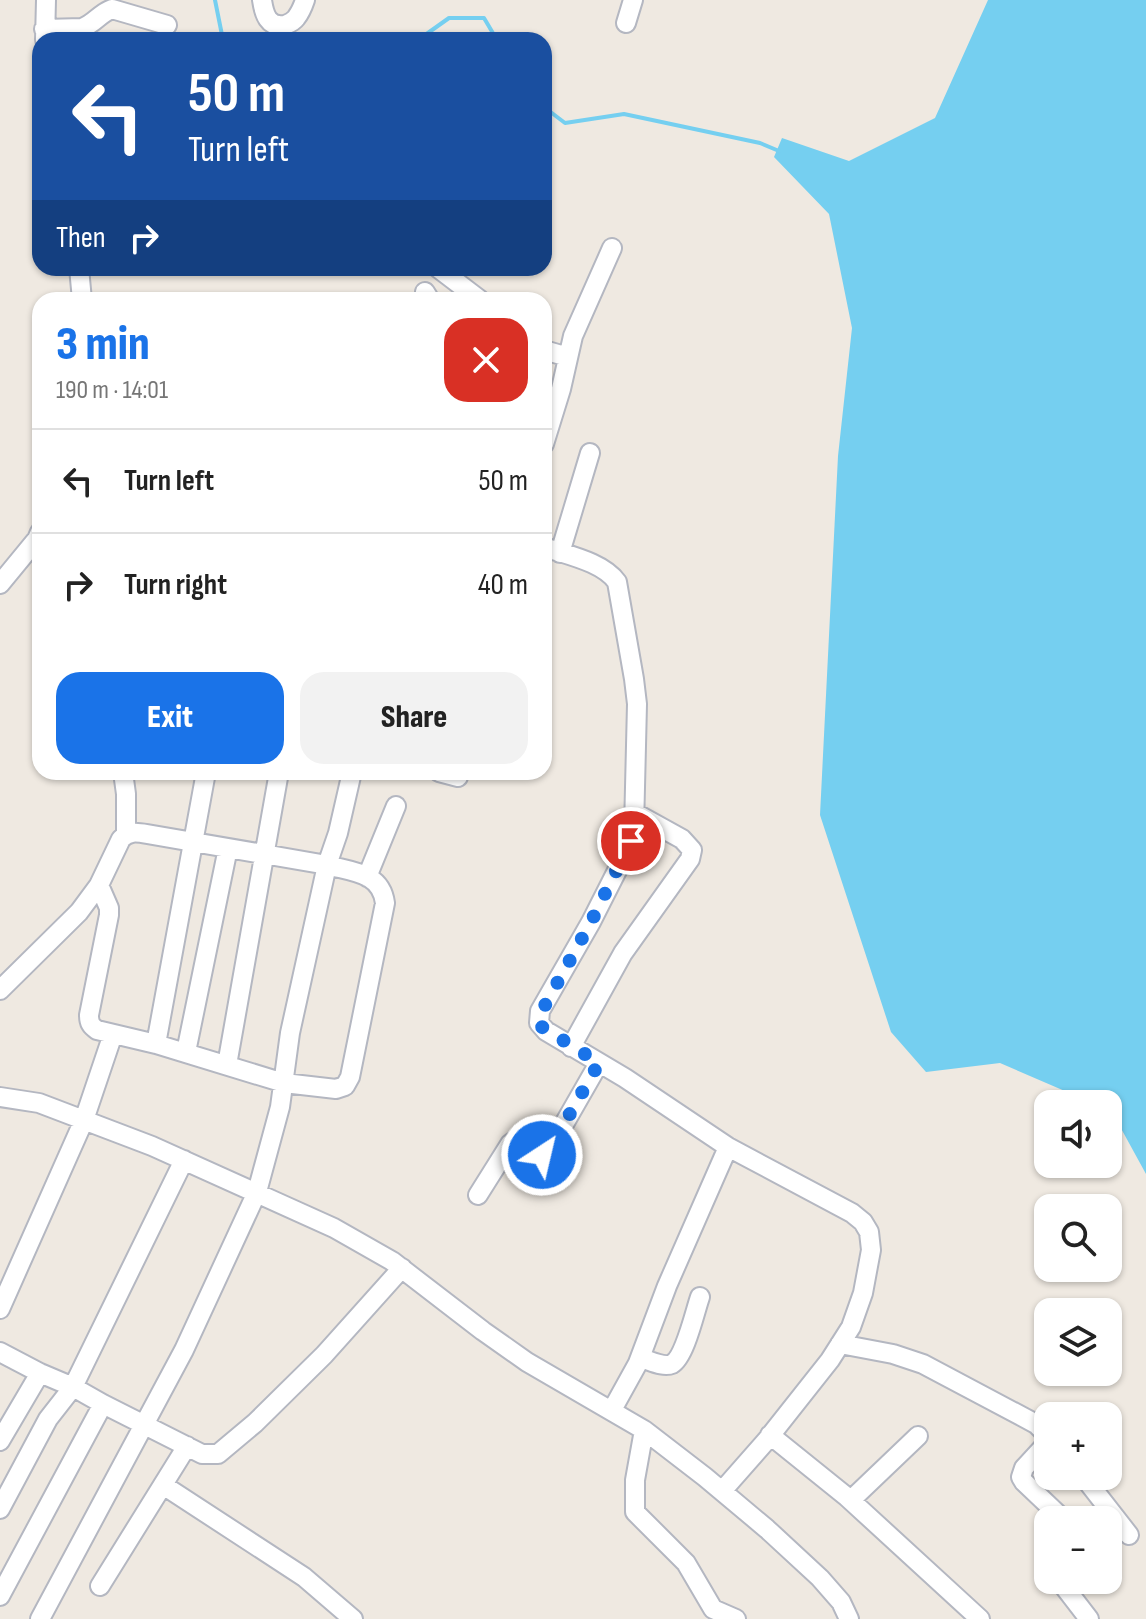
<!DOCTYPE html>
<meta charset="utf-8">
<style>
:root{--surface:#fff;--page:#f2f2f2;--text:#222;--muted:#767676;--line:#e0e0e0;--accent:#1a73e8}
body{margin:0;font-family:"Sofia Sans Condensed",sans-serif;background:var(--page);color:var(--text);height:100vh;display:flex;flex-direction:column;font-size:30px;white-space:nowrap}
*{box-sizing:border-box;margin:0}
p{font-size:26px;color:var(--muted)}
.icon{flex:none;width:44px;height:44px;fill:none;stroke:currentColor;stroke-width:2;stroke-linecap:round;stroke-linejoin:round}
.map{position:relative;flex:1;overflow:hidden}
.details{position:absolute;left:32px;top:292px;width:520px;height:488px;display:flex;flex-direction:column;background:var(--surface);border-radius:24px;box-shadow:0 2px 6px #0004}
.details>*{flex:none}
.banner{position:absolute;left:32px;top:32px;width:520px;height:244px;border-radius:24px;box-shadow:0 2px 6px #0004;background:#1a4fa0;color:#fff;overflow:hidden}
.controls{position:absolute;left:1034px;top:1090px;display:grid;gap:16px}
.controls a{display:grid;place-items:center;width:88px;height:88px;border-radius:16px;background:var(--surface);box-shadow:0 2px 6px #0004;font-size:40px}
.pin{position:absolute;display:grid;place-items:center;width:68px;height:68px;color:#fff;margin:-34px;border:4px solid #fff;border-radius:50%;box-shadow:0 2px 8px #0007}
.me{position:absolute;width:88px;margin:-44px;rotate:35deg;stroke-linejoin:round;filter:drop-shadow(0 0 6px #0008)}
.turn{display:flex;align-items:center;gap:28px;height:168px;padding:0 24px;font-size:36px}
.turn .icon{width:104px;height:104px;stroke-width:2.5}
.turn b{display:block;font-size:56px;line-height:68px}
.then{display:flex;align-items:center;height:76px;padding:0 24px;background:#0003;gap:16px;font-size:30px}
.round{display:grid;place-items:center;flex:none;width:84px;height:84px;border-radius:24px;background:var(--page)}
.summary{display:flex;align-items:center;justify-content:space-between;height:136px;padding:0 24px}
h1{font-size:48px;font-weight:800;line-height:60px;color:var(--accent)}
.cta{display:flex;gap:16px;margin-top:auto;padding:16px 24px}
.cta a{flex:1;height:92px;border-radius:24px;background:var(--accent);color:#fff;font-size:32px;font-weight:800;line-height:92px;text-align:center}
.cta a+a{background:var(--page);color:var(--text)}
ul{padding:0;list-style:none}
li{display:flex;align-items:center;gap:24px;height:104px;padding:0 24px;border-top:2px solid var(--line)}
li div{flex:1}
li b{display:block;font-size:30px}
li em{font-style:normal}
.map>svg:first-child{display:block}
.water{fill:#75cff0}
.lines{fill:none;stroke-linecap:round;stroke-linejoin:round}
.stream{stroke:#75cff0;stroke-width:4}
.minor-casing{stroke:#b4b7c1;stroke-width:22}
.minor{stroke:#fff;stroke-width:18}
.route{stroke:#1a73e8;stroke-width:14;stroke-dasharray:0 25.2}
</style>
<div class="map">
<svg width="1146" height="1619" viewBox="0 0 1146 1619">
<rect width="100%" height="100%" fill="#efe9e1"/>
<!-- water -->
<path class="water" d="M988,0H1146V1174L1112,1112L1108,1110V1104H1095L1000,1063L926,1072L891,1032L820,815L838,456L852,328L829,214L774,157L782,138L849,161L935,118Z"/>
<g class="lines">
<!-- stream -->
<path class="stream" d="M215,0L223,40
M418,40L449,18H484L497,40
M544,107L565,123L624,114L760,143L779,151"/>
<defs>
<path id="minor" d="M262,0C264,14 268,28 285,25C290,23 293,22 296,18C300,13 303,6 305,0
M626,23L633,0
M44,29L82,28C94,24 100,13 112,9L167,25
M45,40L46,0
M79,268L82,300
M438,268L480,300
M425,292L430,300
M544,350L568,357
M544,444L561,389L573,336L612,248
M544,547C567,555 603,562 617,582L634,679L637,704L634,829L627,851L591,922L540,1011L539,1023L546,1031L625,1078L728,1147L852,1213L863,1222L869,1232L871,1250L863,1293L851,1327L830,1360L766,1441L722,1491
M560,553L590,453
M0,584L37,539L40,532
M123,772L126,794V834
M439,772L458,777
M367,877L396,806
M0,990L79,912L99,885L121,839C129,831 136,832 147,834L327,865L338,833L352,772
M156,1044L206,772
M571,1047L623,953L690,859L692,850L682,839L635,813
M186,1052L228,848
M227,1065L279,772
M0,1097L39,1103L152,1146L334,1228L392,1261L483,1331L527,1362L644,1430L705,1477L767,1529L820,1578L841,1602L849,1619
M478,1195L510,1144L514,1141L539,1154H545L548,1152L599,1063
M0,1309L84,1120L113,1034
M840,1344L893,1354L923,1364L1023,1417L1036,1424L1048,1436
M0,1352L40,1373L73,1387L103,1404L202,1454H218L255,1423L324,1355L402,1268
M640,1358C649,1360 663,1368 672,1364C685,1357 695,1311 700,1297
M612,1410L638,1363L667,1286L728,1147
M644,1430L635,1480V1512L686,1563L713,1609L736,1619
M770,1435L847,1497L980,1619
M0,1441L40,1373
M1048,1442L1024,1468L1021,1477L1024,1482L1064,1520
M1083,1476L1129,1535
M163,1485L304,1577L353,1619
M851,1500L918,1436
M0,1509L48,1419L73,1387L184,1160
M1059,1580L1089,1619
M100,1586L187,1446
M0,1596L103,1404
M40,1619L184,1350L257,1192L280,1107L290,1033L327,865C352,872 381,872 385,903L350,1077L345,1086L336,1089L284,1083L156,1044L97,1030C91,1026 89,1023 89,1015L109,915V908L99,885"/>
</defs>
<!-- minor casing -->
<use href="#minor" class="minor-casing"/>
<!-- minor -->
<use href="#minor" class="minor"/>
</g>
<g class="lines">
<!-- route -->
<path class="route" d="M542,1155L548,1152L599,1063L542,1027L538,1018L591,922L631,841"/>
</g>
</svg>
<div class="controls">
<a><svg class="icon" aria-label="sound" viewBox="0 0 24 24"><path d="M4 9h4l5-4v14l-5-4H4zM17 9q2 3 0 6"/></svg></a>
<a><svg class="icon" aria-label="search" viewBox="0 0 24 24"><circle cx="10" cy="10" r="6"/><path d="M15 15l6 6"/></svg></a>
<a><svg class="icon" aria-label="layers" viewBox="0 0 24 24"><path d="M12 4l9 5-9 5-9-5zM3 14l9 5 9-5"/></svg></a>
<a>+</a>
<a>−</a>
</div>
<div class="pin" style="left:631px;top:841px;background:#d93025"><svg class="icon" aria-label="arrive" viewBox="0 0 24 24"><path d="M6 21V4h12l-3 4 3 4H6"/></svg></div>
<svg class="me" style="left:542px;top:1155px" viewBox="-20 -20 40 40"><circle r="17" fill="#1a73e8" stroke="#fff" stroke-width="3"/><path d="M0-11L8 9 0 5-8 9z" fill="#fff"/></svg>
<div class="banner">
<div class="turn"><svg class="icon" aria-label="left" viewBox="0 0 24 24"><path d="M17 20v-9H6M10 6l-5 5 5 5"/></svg><div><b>50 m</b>Turn left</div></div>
<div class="then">Then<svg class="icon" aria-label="right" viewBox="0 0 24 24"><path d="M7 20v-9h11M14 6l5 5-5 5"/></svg></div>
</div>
<section class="details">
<div class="summary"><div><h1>3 min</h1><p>190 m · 14:01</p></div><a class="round" style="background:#d93025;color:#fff"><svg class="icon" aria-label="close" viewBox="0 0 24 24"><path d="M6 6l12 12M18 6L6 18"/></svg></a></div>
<ul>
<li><svg class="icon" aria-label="left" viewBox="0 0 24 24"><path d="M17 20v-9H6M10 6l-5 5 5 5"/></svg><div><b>Turn left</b></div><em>50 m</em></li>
<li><svg class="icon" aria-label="right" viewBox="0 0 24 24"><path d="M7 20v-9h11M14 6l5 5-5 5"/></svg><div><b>Turn right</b></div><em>40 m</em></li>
</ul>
<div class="cta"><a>Exit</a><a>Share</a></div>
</section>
</div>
